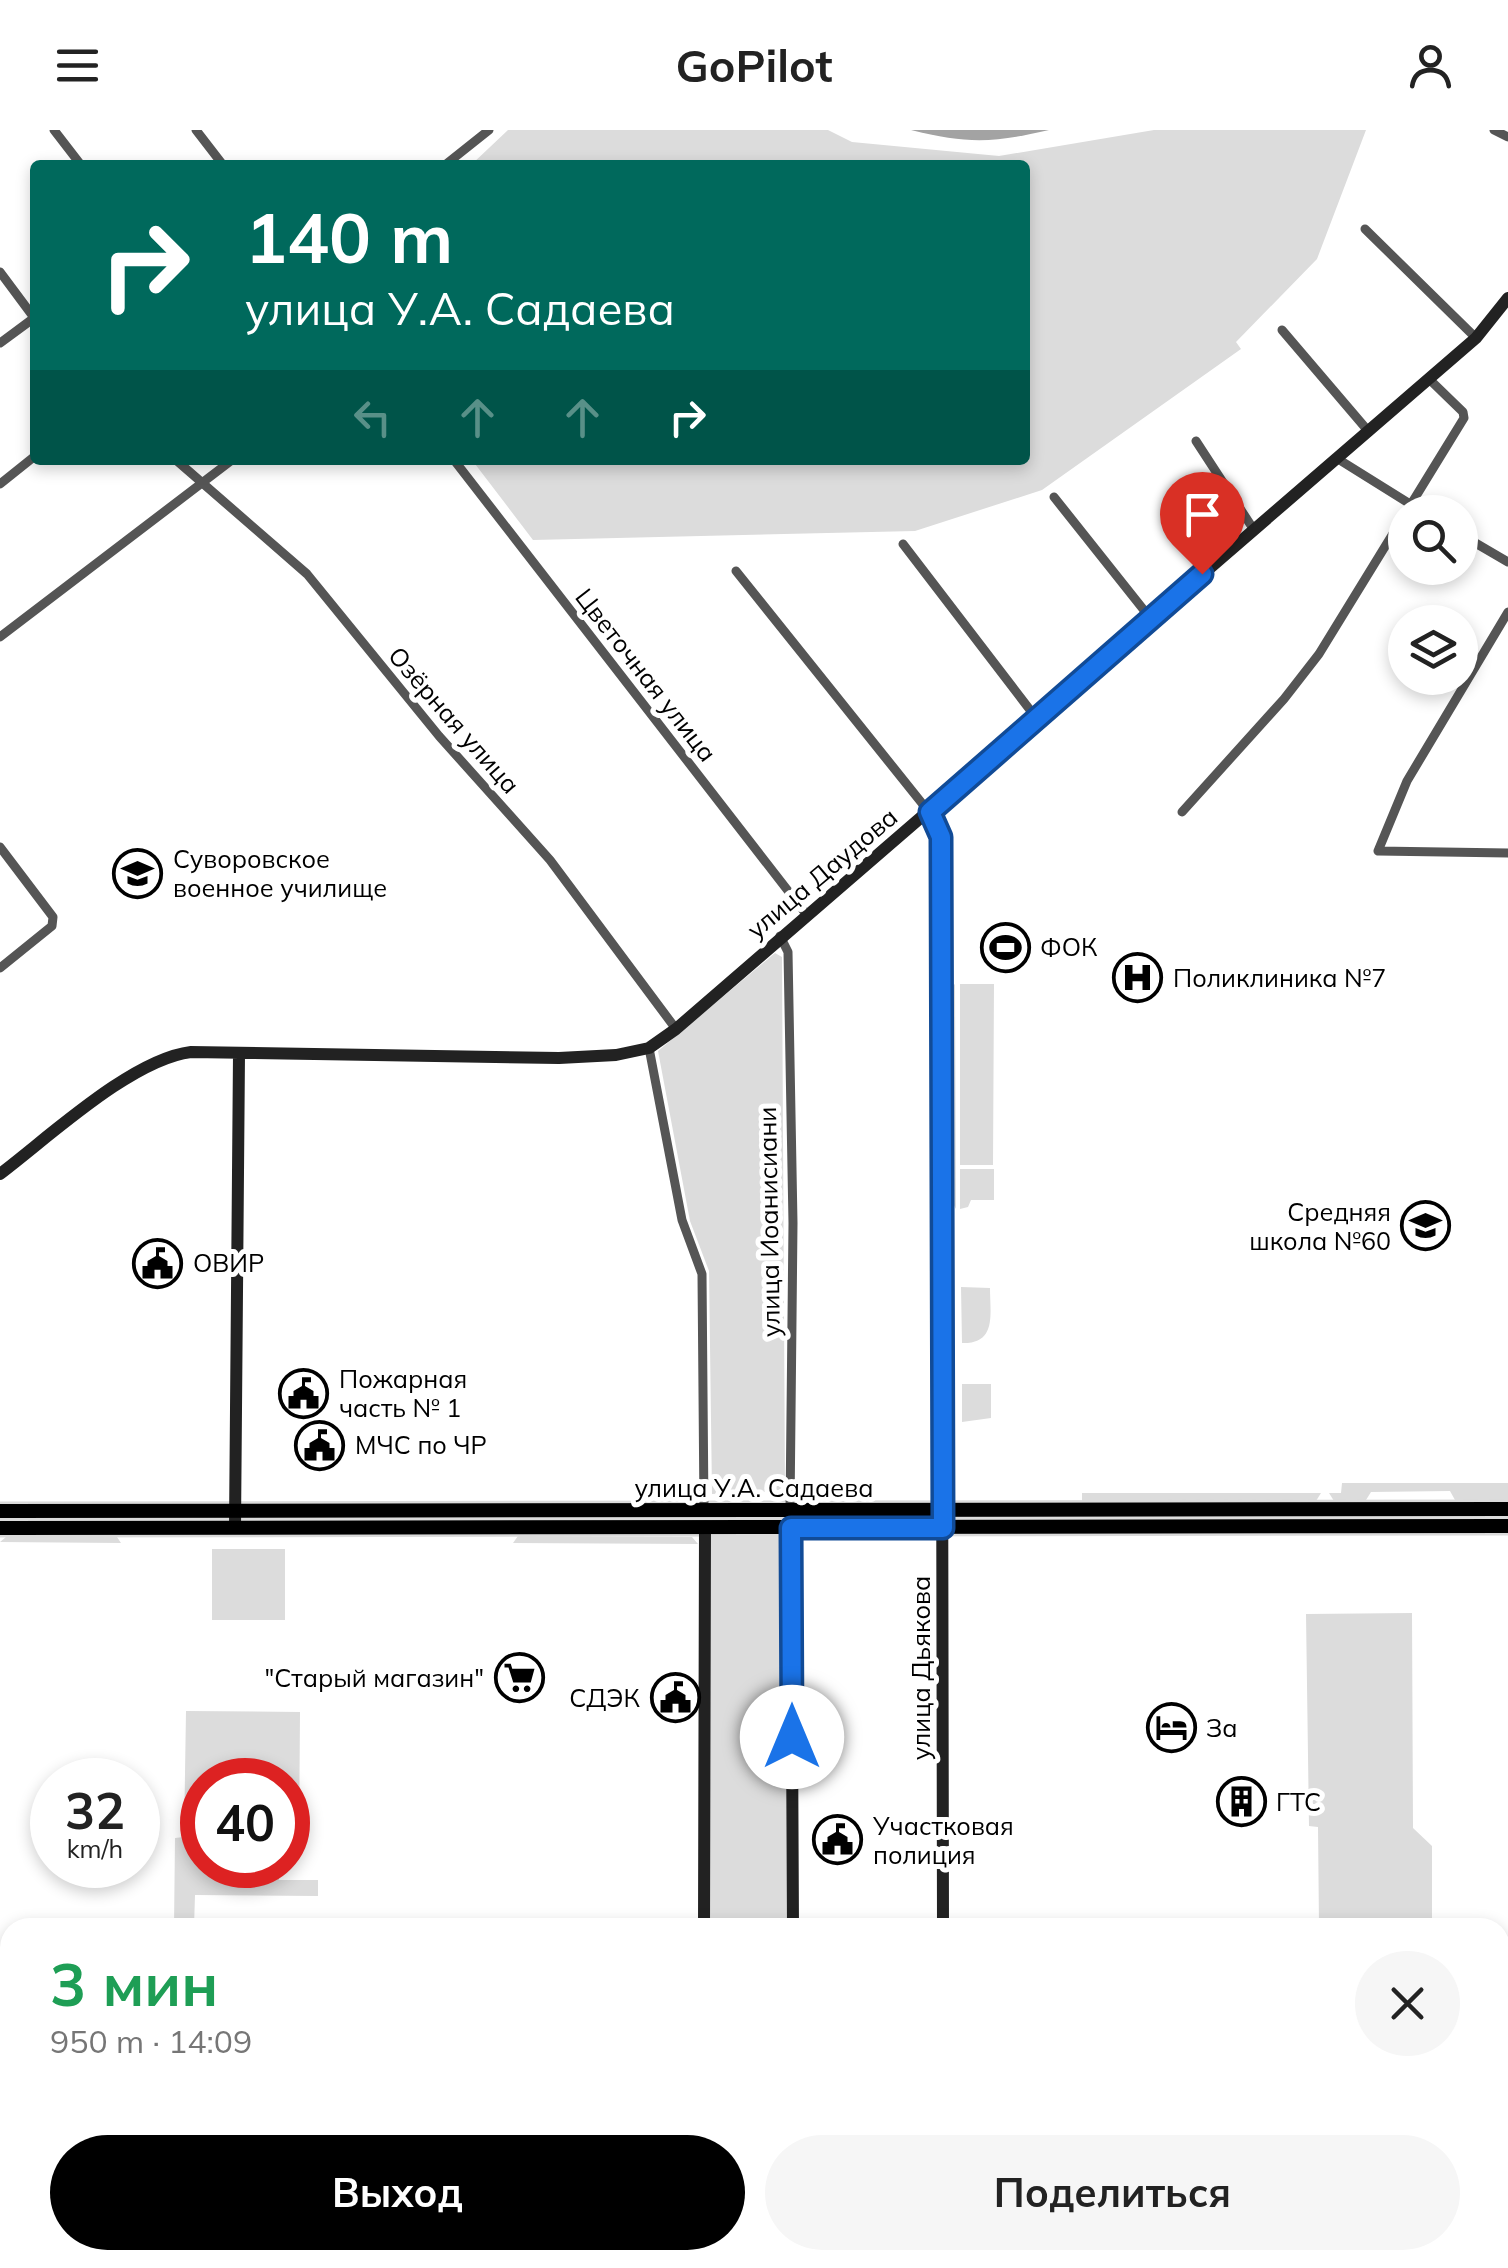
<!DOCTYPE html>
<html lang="ru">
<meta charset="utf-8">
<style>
:root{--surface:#fff;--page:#f6f6f6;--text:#222;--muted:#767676;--accent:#000}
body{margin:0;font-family:Mulish,sans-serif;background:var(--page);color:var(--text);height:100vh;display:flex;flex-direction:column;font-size:38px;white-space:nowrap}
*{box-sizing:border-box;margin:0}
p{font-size:32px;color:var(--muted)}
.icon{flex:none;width:55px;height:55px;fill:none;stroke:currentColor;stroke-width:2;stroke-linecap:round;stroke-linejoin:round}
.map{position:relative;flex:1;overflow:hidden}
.side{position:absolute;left:0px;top:1788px;width:1510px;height:352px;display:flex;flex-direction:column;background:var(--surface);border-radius:30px 30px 0 0;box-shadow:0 5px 15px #0003}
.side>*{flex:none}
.hud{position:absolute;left:30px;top:30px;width:1000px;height:305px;border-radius:10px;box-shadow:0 5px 15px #0003;background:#00695c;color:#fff;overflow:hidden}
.buttons{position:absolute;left:1388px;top:365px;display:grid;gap:20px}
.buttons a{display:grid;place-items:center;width:90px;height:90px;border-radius:50%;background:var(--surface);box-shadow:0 5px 15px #0003;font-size:50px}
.speed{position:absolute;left:30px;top:1628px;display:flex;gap:20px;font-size:50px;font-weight:700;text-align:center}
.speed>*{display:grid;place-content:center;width:130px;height:130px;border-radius:50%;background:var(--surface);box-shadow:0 5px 15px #0003;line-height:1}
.speed small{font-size:25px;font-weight:400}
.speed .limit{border:15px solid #d22;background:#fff;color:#111}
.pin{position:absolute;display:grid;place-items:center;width:85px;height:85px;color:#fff;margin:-102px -42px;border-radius:50% 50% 50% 0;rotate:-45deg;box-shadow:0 0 10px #0007}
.pin .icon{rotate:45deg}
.me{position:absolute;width:110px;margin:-55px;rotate:0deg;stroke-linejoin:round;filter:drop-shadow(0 0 8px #0008)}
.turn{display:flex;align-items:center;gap:35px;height:210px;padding:0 50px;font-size:45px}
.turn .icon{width:130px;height:130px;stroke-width:2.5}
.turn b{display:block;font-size:70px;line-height:85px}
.lanes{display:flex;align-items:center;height:95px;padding:0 50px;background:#0003;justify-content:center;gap:50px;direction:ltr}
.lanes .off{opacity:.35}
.round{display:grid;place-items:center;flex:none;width:105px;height:105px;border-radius:52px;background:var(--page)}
.summary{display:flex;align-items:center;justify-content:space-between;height:170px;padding:0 50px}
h1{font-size:60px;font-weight:700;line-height:75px;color:#1e9e55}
.primary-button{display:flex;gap:20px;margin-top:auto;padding:20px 50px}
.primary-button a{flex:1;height:115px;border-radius:60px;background:var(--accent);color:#fff;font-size:40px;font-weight:700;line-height:115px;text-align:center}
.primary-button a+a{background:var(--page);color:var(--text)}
header{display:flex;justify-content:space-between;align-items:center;height:130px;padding:0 50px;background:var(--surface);font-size:45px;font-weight:700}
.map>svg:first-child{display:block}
.green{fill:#dcdcdc}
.water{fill:#a3a3a3}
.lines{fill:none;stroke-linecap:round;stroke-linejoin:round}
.primary-casing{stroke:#dbdbdb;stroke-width:19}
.street{stroke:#555;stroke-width:9}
.secondary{stroke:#222;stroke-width:12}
.primary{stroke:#000;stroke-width:14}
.route-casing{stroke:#114b97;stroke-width:25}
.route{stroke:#1a73e8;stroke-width:18}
.labels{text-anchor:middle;stroke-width:10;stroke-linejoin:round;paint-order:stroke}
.street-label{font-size:25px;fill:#000;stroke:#fff}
.poi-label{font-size:25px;fill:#000;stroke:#fff;text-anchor:start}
</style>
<header><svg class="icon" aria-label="menu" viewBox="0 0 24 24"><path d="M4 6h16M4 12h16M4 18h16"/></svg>GoPilot<svg class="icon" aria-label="person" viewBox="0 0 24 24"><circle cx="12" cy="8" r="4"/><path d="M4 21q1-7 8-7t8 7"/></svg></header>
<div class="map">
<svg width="1508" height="2138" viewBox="0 0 1508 2138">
<rect width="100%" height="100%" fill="#fff"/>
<!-- green -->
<path class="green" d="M508,0H828L852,12L999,26L1154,0H1366L1317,129L1236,212L1241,219L1042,360L915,401L533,410L472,330H1025V35H471Z
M775,823L782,827L785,1361L712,1364L709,1141L690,1091L658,921Z
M955,854L956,1079L950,1068V858Z
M960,854H994L993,1035H960Z
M960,1039H994V1070H971L968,1077L960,1079Z
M961,1157L990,1158C990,1184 997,1214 962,1213Z
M962,1254H991V1288L962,1292Z
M1342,1353H1508V1370H1455L1450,1361L1371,1362L1366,1370L1334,1371L1329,1363H1341Z
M1082,1363H1321L1316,1371H1082Z
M518,1406L692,1407L698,1414L513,1413Z
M709,1406H787L788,1797H710Z
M6,1407H117L121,1413L0,1412Z
M212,1419H285V1490H212Z
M1412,1483L1413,1698L1432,1716V1797H1319L1318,1697L1309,1696L1306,1484Z
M186,1581L300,1582L299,1716H291L288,1720V1650H202V1735H279V1750H318V1766L195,1765L194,1797H174L175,1708L184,1707Z
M0,2121H10V2130H621V2138H0Z"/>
<!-- water -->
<path class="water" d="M911,0H1049C993,13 968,14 911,0Z"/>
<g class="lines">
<defs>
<path id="primary" d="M0,1381L1508,1379
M0,1398L1508,1396
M0,2096H10
M1500,2096H1508
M0,2109H10
M1500,2113H1508"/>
</defs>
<!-- primary casing -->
<use href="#primary" class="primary-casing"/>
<!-- street -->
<path class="street" d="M54,0L81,35
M196,0L223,35
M1494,0L1508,7
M445,35L489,0
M1365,99L1476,208
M0,142L35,189
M1282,200L1369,302
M0,213L34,188
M1196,311L1254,400
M1338,329L1423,382
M176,330L307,444L439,606L550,730L676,899
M454,330L806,784
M0,354L35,326
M1054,367L1151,489
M1460,404L1508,432
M903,414L1037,589
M736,441L929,682
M1508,482L1407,651L1378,721L1508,723
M0,507L232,330
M1182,682L1284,569L1319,524L1464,288L1463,282L1429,249
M0,717L53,787L52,796L0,838
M780,806L788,822L793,1093L790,1380
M649,918L682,1090L702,1144L704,1381"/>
<!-- secondary -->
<path class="secondary" d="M929,682L941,707L943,1798
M0,1044C49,1007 132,929 191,922L559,928L616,925L649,918L676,899L1476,208L1508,168
M235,1398L239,924
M791,1398L793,1798
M704,1798L705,1398
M745,2130V2138
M760,2130V2138"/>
<!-- primary -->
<use href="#primary" class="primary"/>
</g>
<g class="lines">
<defs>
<path id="route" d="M792,1607L791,1398H943L941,707L930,682L1202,444"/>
</defs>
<!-- route casing -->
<use href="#route" class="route-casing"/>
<!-- route -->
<use href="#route" class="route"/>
</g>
<!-- icons -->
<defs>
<symbol id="university-ring" viewBox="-11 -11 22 22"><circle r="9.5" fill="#fff" stroke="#000" stroke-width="1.5"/><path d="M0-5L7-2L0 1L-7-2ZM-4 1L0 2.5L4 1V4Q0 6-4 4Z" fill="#000"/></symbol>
<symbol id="stadium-ring" viewBox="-11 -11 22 22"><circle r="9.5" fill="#fff" stroke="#000" stroke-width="1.5"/><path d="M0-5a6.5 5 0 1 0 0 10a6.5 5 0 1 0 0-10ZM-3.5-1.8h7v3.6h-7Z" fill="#000"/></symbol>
<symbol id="hospital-ring" viewBox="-11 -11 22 22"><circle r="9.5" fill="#fff" stroke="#000" stroke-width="1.5"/><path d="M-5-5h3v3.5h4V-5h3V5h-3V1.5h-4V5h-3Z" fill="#000"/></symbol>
<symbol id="school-ring" viewBox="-11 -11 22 22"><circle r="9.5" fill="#fff" stroke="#000" stroke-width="1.5"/><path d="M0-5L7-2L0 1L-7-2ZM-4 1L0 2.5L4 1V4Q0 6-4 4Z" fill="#000"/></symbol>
<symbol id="civic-ring" viewBox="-11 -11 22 22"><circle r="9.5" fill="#fff" stroke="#000" stroke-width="1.5"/><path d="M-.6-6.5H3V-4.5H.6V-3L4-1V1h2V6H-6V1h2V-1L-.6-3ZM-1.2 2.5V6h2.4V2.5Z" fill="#000"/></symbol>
<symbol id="supermarket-ring" viewBox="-11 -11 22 22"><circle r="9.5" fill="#fff" stroke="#000" stroke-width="1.5"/><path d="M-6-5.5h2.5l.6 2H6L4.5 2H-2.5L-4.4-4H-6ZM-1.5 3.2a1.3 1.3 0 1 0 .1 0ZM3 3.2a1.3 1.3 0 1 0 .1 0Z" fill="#000"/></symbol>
<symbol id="hotel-ring" viewBox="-11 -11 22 22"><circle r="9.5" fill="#fff" stroke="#000" stroke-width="1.5"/><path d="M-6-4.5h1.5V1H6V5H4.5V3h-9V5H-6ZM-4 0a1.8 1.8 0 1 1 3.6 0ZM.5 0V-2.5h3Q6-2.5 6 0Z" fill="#000"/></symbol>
<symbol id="building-ring" viewBox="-11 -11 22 22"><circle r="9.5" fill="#fff" stroke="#000" stroke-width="1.5"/><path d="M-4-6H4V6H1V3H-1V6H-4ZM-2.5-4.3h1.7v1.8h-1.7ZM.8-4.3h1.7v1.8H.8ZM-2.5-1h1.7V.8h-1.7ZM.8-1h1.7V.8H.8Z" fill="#000"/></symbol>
</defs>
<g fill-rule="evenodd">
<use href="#university-ring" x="110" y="716" width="55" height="55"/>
<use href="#stadium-ring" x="978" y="790" width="55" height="55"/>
<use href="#hospital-ring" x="1110" y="820" width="55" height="55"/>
<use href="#school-ring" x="1398" y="1068" width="55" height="55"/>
<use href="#civic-ring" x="130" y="1106" width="55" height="55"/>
<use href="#civic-ring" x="276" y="1236" width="55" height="55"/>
<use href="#civic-ring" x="292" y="1288" width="55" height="55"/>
<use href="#supermarket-ring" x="492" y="1520" width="55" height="55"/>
<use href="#civic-ring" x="648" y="1540" width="55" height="55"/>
<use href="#hotel-ring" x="1144" y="1570" width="55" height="55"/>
<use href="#building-ring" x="1214" y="1644" width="55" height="55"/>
<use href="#civic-ring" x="810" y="1682" width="55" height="55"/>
</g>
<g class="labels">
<!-- street labels -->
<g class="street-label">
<text transform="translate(646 545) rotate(52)" y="9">Цветочная улица</text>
<text transform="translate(454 590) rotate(49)" y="9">Озёрная улица</text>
<text transform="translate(822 743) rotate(-40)" y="9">улица Даудова</text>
<text transform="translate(769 1092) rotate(-91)" y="9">улица Иоанисиани</text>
<text x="754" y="1367">улица У.А. Садаева</text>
<text transform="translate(921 1538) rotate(-90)" y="9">улица Дьякова</text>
</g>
<!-- poi labels -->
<g class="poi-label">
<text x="173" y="738">Суворовское<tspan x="173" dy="29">военное училище</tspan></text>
<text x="1040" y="826">ФОК</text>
<text x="1173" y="857">Поликлиника №7</text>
<text x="1391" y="1091" text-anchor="end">Средняя<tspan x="1391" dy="29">школа №60</tspan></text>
<text x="193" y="1142">ОВИР</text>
<text x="339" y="1258">Пожарная<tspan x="339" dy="29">часть № 1</tspan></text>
<text x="355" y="1324">МЧС по ЧР</text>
<text x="484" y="1557" text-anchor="end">"Старый магазин"</text>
<text x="640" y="1577" text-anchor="end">СДЭК</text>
<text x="1206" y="1607">За</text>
<text x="1276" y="1681">ГТС</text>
<text x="873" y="1705">Участковая<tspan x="873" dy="29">полиция</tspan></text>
</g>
</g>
</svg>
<div class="buttons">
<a><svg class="icon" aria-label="search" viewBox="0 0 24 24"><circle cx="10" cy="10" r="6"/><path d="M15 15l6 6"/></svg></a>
<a><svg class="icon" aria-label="layers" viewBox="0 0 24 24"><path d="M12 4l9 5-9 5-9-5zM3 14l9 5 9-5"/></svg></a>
</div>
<div class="speed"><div>32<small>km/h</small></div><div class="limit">40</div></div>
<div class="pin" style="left:1202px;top:444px;background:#d93025"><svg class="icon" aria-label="arrive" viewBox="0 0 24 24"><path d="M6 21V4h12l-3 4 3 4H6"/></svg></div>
<svg class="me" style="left:792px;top:1607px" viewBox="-20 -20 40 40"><circle r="19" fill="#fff"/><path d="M0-13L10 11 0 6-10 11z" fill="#1a73e8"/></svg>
<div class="hud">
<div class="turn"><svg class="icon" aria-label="right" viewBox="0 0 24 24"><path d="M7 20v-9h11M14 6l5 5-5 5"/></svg><div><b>140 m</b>улица У.А. Садаева</div></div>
<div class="lanes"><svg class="icon off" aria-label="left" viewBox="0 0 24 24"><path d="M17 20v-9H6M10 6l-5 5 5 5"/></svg><svg class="icon off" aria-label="ahead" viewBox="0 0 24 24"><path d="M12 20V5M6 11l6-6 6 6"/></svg><svg class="icon off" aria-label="ahead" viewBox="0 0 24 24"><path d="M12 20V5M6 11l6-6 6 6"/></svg><svg class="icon" aria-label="right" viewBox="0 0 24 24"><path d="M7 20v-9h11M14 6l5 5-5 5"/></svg></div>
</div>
<section class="side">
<div class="summary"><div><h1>3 мин</h1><p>950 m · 14:09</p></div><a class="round"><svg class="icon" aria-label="close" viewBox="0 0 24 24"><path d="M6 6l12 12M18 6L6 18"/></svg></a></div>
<div class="primary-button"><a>Выход</a><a>Поделиться</a></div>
</section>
</div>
